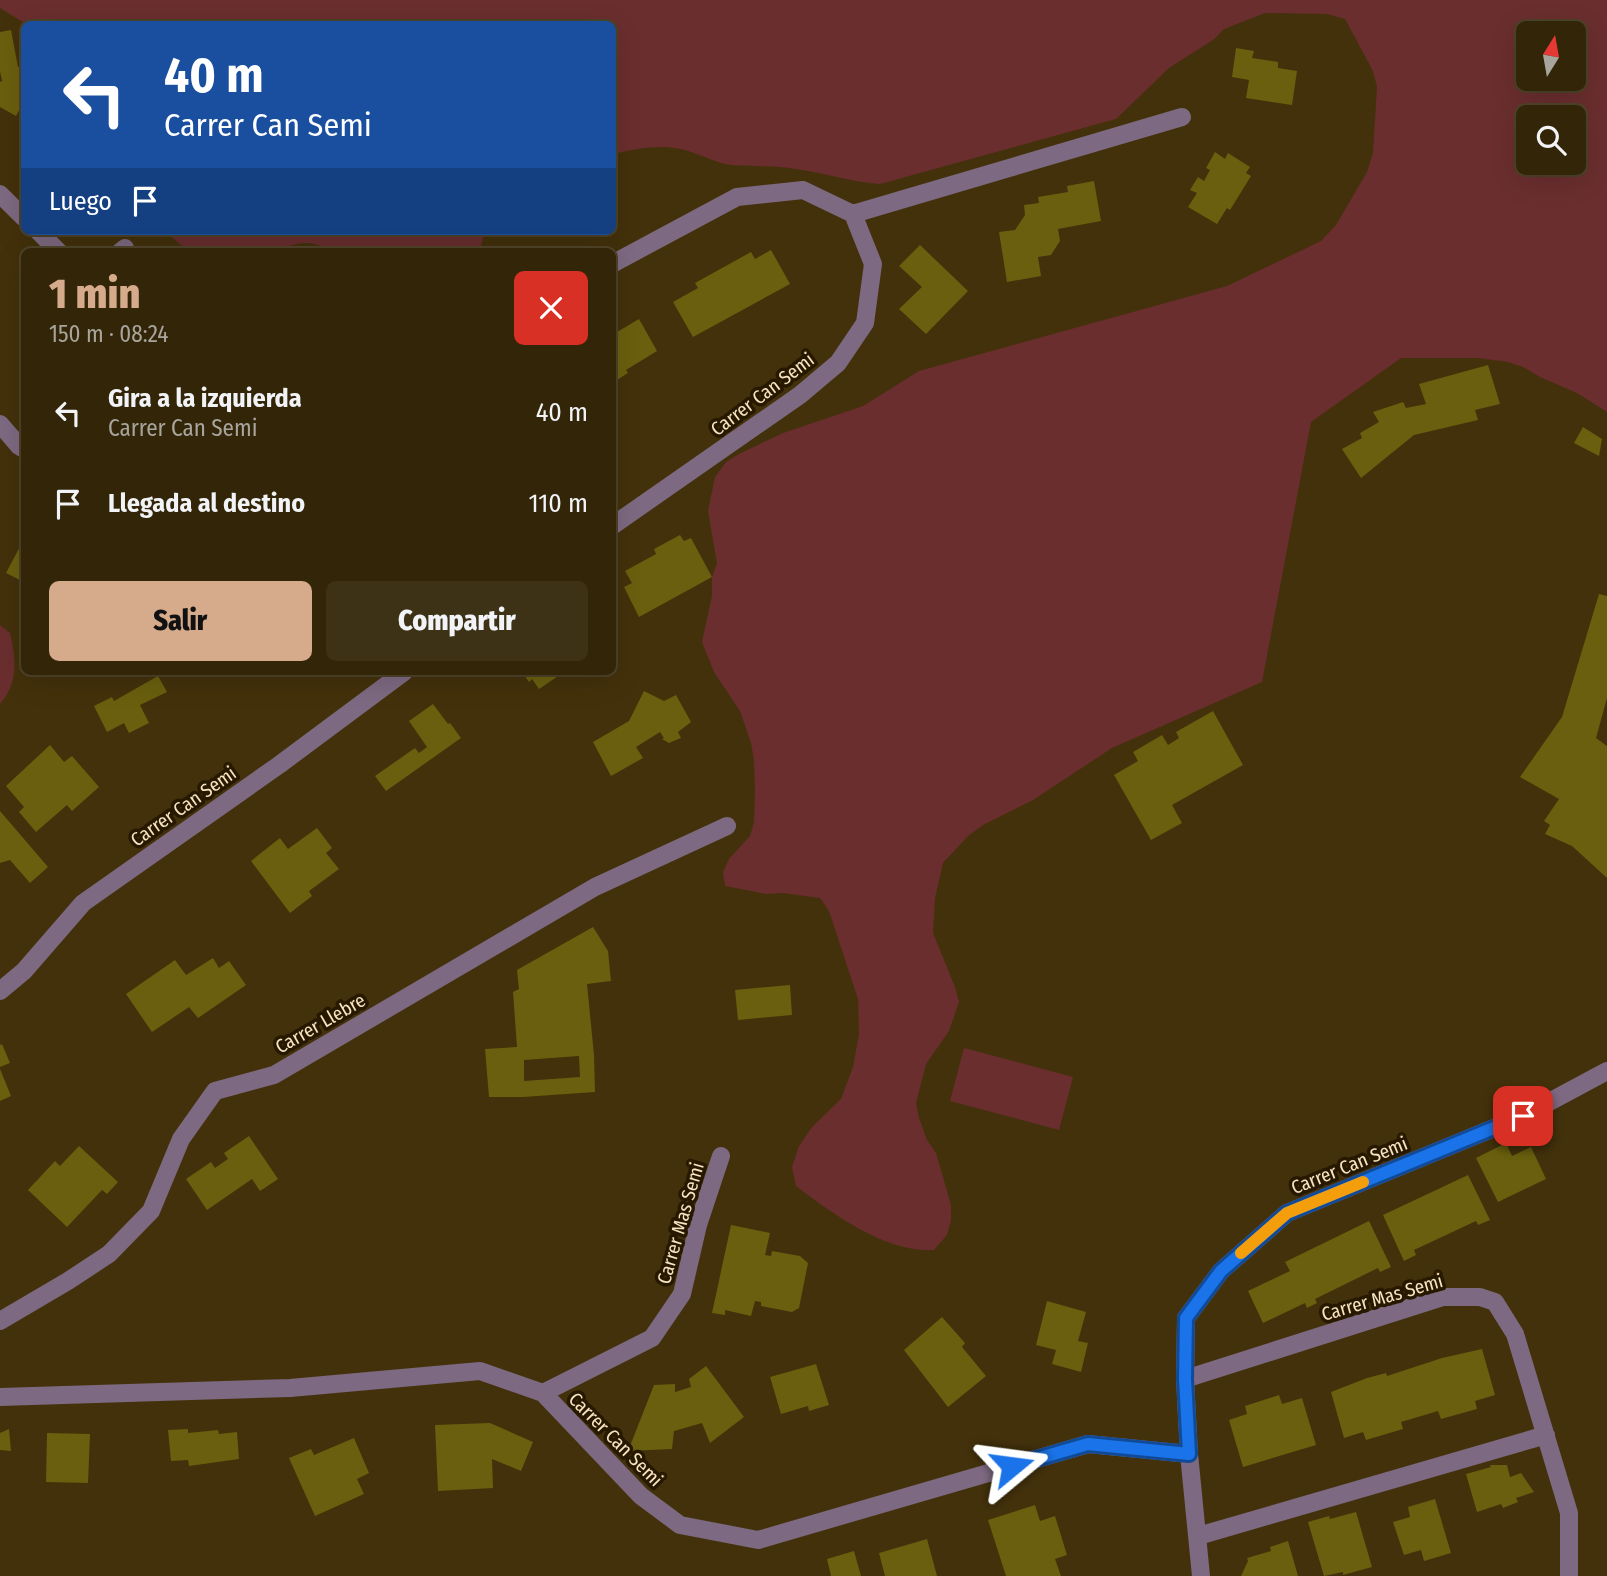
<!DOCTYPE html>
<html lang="es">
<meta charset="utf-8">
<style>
:root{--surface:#322508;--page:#3d3116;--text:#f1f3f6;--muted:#a8a59c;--line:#4d4229;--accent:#d6ab8b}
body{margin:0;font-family:"Fira Sans Condensed",sans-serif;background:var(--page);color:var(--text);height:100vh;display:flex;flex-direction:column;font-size:26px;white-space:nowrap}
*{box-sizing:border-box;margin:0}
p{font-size:23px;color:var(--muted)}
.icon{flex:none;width:38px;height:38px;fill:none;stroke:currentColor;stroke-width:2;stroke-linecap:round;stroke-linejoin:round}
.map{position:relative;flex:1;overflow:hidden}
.panel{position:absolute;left:21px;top:248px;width:595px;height:427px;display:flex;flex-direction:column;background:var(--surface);border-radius:10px;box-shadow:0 7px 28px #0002,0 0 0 2px var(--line)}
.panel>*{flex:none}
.top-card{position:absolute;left:21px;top:21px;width:595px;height:214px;border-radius:10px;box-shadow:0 7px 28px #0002,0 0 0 2px var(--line);background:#1a4fa0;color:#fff;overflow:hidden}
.needle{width:46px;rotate:11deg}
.controls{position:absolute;left:1516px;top:21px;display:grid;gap:14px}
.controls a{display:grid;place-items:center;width:70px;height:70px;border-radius:10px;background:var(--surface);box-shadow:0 7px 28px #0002,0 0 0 2px var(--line);font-size:35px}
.pin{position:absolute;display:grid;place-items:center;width:60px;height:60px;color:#fff;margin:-30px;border-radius:14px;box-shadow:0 4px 10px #0006}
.me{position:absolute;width:77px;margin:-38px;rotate:74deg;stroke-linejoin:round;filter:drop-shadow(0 0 5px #0008)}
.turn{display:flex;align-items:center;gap:24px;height:147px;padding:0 28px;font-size:32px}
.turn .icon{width:91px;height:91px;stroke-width:2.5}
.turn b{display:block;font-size:49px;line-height:60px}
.then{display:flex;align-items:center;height:66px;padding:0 28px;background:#0003;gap:14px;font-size:26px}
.round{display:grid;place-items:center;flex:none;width:74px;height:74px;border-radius:10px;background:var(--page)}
.summary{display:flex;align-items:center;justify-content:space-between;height:119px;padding:0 28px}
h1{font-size:42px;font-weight:800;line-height:52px;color:var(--accent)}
.cta{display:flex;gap:14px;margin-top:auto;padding:14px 28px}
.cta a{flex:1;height:80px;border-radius:10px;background:var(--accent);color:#111;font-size:28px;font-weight:800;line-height:80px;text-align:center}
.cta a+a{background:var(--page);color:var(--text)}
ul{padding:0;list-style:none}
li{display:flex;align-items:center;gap:21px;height:91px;padding:0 28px}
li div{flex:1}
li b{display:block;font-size:26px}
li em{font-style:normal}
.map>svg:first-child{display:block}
.green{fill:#6a2e2e;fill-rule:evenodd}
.building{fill:#6a5f0e;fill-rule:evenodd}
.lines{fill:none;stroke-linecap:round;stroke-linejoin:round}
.minor{stroke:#7d6981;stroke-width:18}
.route-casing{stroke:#114b97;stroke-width:18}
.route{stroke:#1a73e8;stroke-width:12}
.slow{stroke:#f59e0b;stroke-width:12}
.labels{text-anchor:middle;stroke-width:7;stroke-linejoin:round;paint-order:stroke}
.street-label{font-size:19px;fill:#f8e4c3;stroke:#271900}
</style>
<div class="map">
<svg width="1607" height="1576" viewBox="0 0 1607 1576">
<rect width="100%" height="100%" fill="#43310b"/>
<!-- green -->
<path class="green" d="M0,0H1607V412L1577,393L1540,377L1523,367L1508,362L1478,358H1401L1311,422L1262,682L1112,748L1033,800L983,825L968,836L943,863L935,898L933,933L955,987L959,1002L949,1031L926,1064L916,1103L919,1118L927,1140L936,1153L951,1205V1220L947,1235L934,1250C886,1253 833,1214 796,1186L792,1167L799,1146L812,1127L841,1099L853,1067L859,1034L858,999L829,911L820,898L783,893L766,894L725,886L723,872L729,859L750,836L754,822L755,791L754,760L751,743L740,711L714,672L702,642L712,596V577L717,563L708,511L715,477L726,462L739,454L783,433L863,406L919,371L1227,286L1321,241L1336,225L1367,172L1373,153L1377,87L1373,71L1345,19L1327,14L1265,13L1224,29L1213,40L1169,68L1116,119L880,184C852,182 824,173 796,169C775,165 754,167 732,165C714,163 699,153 681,149C658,144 635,149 613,154L612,24H26L0,8ZM1573,33V79H1528V33ZM1528,117H1573V163H1528Z
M165,231H485L479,252H334C302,235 297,246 266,252C245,256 212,252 189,252Z
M0,625L10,633C16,659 19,682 0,704Z
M964,1048L1073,1077L1059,1130L950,1101Z"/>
<!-- building -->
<path class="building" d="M11,30L18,67L23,66L24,74V101L16,116L0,107V82L2,81L0,71V32Z
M1236,48L1254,51L1252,58L1278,62V68L1297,71L1292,105L1246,98L1249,80L1232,77Z
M1215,152L1225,159L1228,153L1250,167L1246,173L1251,176L1230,210L1227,208L1217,224L1188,207L1197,193L1190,190L1198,177L1204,181L1210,170L1206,168Z
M1094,181L1101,221L1058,229L1060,241L1051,255L1038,257L1041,276L1007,282L999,232L1015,230L1025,215L1024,205L1039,203L1038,197L1068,192L1067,186Z
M920,245L968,291L926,334L899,309L922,287L899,266Z
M771,250L790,284L693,337L673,302L698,288L695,283L751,252L755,259Z
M639,319L657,351L626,370L628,373L612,383V335Z
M1488,365L1500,404L1475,410L1478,420L1414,435L1361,478L1342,449L1362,438L1360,433L1379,422L1373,412L1403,402L1406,408L1426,404L1419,384Z
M1583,427L1602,439L1599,456L1574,443Z
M680,535L684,541L691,538L712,577L639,617L624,587L632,583L625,571L656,554L654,549Z
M24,539V582L6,573Z
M1599,594L1607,596V698L1596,738L1607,746V878L1572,846L1545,834L1550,825L1544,821L1559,799L1520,777L1562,717Z
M522,672H564L539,689L532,679L529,682Z
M158,676L167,692L140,705L149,723L129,733L124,723L107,732L94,706L112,697L114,701Z
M644,691L664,701L676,695L691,722L678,732L681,738L669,743L662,739L664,738L660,732L636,747L643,758L611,776L593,742L629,721Z
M433,704L448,724L450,723L461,738L386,791L375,776L415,748L419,753L427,747L409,721Z
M1213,711L1243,765L1172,805L1182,823L1151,840L1114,775L1138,761L1133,752L1162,735L1168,745L1179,738L1176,732Z
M50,745L64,762L72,756L99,787L72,811L67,805L36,832L19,812L24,807L6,786Z
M0,811L48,867L30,883L10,860L0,863Z
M317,828L332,848L326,853L339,869L309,891L312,896L290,913L251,861L280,838L288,849Z
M593,927L608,951L611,981L587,984L594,1055L595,1092L523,1097H489L485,1049L517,1047L513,992L519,989L517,970ZM579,1056L580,1077L524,1081V1060Z
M213,958L219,968L229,961L246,985L198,1018L189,1007L152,1032L126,994L175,960L186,975Z
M790,985L792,1015L738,1020L735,990Z
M2,1044L10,1063L0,1067V1045Z
M0,1069L11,1096L0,1101Z
M249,1136L278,1179L260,1191L252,1179L207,1210L186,1179L211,1162L215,1168L228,1159L224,1153Z
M1506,1143L1512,1156L1531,1147L1546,1179L1498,1202L1476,1158Z
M79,1146L118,1182L107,1194L102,1190L67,1227L28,1190L55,1161L60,1166Z
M1468,1175L1490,1220L1478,1225L1476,1221L1414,1250L1416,1255L1404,1261L1383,1215Z
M1369,1221L1391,1267L1380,1272L1378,1268L1315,1299L1317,1303L1307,1308L1305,1303L1263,1323L1248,1291L1290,1271L1285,1262Z
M731,1225L770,1233L765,1255L771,1256L772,1251L800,1256L808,1263L799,1308L792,1312L761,1306V1302L755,1301L751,1316L725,1310V1315L712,1313Z
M1047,1301L1086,1312L1078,1341L1088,1343L1081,1372L1052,1364L1056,1350L1036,1345Z
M942,1317L965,1343L962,1347L986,1376L948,1407L904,1350Z
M1482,1349L1495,1395L1475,1401L1477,1409L1441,1419L1438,1411L1401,1422L1403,1429L1366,1440L1363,1432L1344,1438L1331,1392L1367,1378L1386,1373L1387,1376L1442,1358Z
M816,1364L829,1405L809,1411L808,1406L781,1414L770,1377Z
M706,1366L744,1417L710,1443L702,1423L674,1431L672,1449L628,1451L654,1385L675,1384V1392L691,1387L689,1379Z
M1279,1395L1282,1404L1302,1398L1316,1445L1243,1467L1229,1420L1247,1414L1245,1406Z
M490,1423L533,1442L521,1471L492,1459L493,1488L438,1491L435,1425Z
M9,1429L11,1451L0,1450V1433Z
M188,1429V1433L218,1430L219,1434L237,1432L239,1459L189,1466L188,1460L171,1461L168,1430Z
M47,1433L90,1434L88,1483L46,1482Z
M354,1438L369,1473L357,1479L364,1494L315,1516L289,1458L311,1449L314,1455Z
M1490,1465H1507L1510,1477L1521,1473L1534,1492L1516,1498L1518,1502L1503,1508L1501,1504L1477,1512L1466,1474L1491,1467Z
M1435,1499L1451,1553L1424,1561L1421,1550L1404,1555L1393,1522L1410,1517L1408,1507Z
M1035,1505L1040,1521L1055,1516L1067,1555L1055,1559L1061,1576H1006L988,1520Z
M1356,1512L1372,1567L1343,1575V1572L1324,1576L1308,1522L1329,1516L1330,1519Z
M927,1539L937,1576H885L879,1553Z
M1288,1541L1298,1576H1241L1248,1561L1247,1558L1271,1551L1270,1547Z
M854,1551L861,1576H831L827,1559Z"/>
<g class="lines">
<!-- minor -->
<path class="minor" d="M0,194L24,218
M853,214L1182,117
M38,231L59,252
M120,252L125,248
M612,264L737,197L803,190L853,214L873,264L865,323L838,363L800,395L612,526
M0,424L19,446L24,449
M0,991L24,971L83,903L279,765L404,672
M0,1321L68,1281L109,1254L151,1211L181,1139L215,1091L274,1075L595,887L727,826
M1185,1379L1443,1297H1480L1495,1302L1515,1334L1569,1513V1576
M543,1393L652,1338L682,1294L698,1225L721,1156
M0,1397L290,1388L480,1371L543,1393L641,1496L680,1525L758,1540L1088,1444L1189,1454
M1198,1536L1546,1435
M1201,1576L1189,1454L1185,1379L1186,1318L1221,1271L1287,1213L1523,1116L1607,1071"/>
</g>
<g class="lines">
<defs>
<path id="route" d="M1012,1466L1088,1444L1189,1454L1185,1379L1186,1318L1221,1271L1287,1213L1523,1116"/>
</defs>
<!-- route casing -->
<use href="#route" class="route-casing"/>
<!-- route -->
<use href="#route" class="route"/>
<!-- slow -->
<path class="slow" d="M1241,1253L1287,1213L1363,1182"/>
</g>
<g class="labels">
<!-- street labels -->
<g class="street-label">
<text transform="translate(762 394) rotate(-37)" y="7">Carrer Can Semi</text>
<text transform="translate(183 806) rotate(-35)" y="7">Carrer Can Semi</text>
<text transform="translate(320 1023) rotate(-30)" y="7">Carrer Llebre</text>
<text transform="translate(1349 1165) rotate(-22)" y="7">Carrer Can Semi</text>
<text transform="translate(680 1223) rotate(-74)" y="7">Carrer Mas Semi</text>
<text transform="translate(1382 1297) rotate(-16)" y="7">Carrer Mas Semi</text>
<text transform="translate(616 1439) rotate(45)" y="7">Carrer Can Semi</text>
</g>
</g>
</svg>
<div class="controls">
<a><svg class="needle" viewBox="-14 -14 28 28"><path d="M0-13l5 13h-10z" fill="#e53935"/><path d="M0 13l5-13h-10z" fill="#a8a59c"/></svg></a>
<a><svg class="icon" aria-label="search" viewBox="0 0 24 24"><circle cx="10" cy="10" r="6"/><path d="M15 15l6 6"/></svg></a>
</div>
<div class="pin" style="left:1523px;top:1116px;background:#d93025"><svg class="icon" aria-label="arrive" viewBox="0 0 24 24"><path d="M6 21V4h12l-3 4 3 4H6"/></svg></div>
<svg class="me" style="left:1012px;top:1466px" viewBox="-20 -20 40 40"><path d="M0-17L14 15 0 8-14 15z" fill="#1a73e8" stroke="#fff" stroke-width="4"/></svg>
<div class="top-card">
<div class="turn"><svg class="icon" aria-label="left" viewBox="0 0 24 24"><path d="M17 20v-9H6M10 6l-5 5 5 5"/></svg><div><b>40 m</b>Carrer Can Semi</div></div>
<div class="then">Luego<svg class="icon" aria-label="arrive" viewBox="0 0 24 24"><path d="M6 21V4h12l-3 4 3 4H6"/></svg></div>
</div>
<section class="panel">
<div class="summary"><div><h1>1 min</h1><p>150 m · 08:24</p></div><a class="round" style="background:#d93025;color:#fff"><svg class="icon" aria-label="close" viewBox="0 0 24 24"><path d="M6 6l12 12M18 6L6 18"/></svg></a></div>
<ul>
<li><svg class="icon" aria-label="left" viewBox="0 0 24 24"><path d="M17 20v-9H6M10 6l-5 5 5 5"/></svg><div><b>Gira a la izquierda</b><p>Carrer Can Semi</p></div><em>40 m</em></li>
<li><svg class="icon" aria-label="arrive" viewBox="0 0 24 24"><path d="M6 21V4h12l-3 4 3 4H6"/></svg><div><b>Llegada al destino</b></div><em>110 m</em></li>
</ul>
<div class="cta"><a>Salir</a><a>Compartir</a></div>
</section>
</div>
